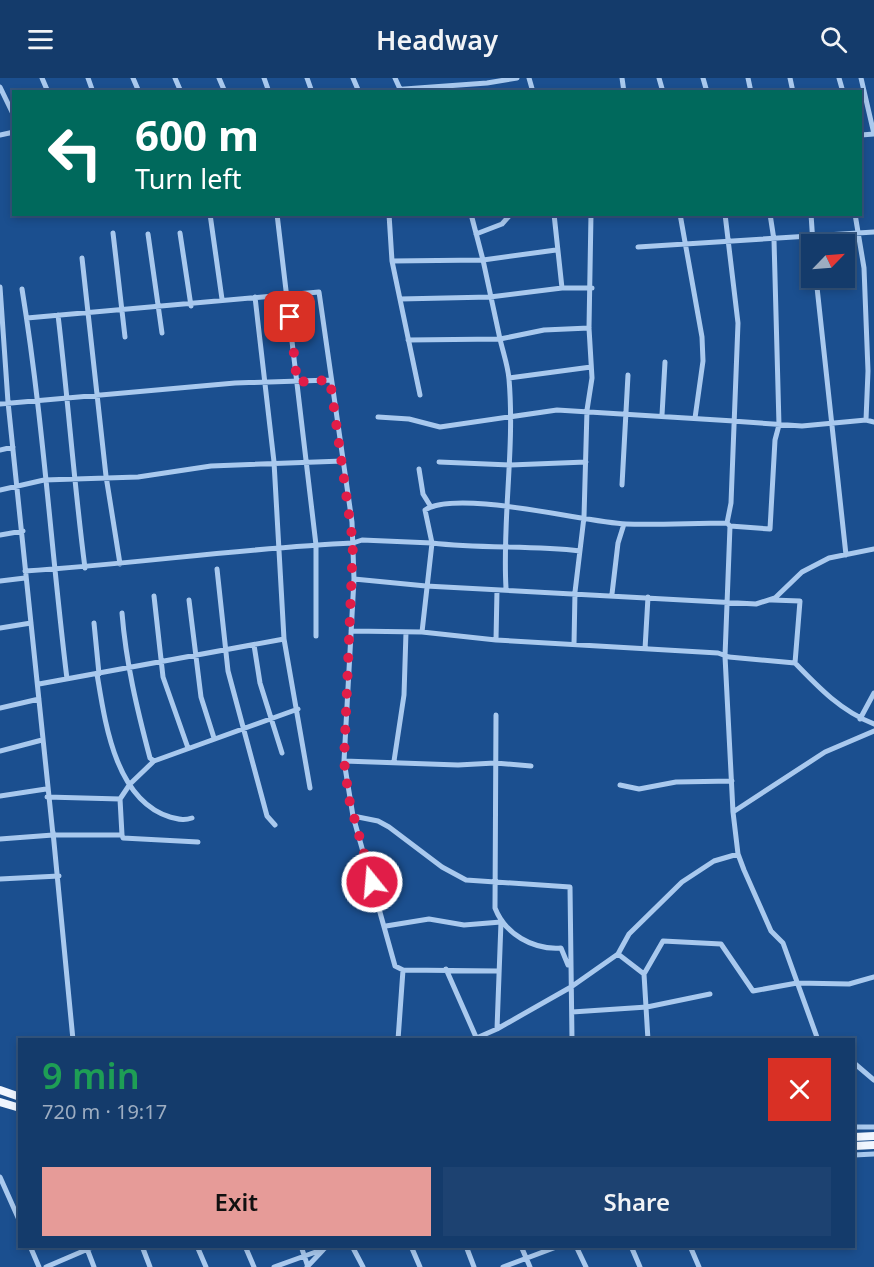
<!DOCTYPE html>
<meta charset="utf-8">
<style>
:root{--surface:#143b6b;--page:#1d4271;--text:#f1f3f6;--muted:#9dadc1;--line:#33557e;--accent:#e69b98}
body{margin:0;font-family:"Noto Sans",sans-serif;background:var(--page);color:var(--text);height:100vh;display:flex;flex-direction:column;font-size:22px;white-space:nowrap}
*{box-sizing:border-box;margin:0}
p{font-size:20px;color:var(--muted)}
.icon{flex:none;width:33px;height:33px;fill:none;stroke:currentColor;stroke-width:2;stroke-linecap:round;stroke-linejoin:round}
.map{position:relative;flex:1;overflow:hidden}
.sheet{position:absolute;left:18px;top:960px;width:837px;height:210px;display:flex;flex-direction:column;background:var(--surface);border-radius:0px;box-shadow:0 3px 9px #0003,0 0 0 2px var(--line)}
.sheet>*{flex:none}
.guide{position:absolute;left:12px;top:12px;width:850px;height:126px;border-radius:0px;box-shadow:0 3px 9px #0003,0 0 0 2px var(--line);background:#00695c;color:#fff;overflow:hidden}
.needle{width:39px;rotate:65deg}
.controls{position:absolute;left:801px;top:156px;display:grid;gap:12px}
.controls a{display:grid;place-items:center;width:54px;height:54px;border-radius:0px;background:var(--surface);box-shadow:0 3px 9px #0003,0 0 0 2px var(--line);font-size:30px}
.pin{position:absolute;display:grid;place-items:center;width:51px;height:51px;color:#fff;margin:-26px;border-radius:12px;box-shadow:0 3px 9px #0006}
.me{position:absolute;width:66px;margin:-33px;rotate:343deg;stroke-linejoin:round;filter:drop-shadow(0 0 4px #0008)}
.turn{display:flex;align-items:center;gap:21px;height:126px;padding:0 24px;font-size:27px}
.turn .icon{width:78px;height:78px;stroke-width:2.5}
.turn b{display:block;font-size:42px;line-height:51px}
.round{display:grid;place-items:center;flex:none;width:63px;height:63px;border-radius:0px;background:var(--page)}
.summary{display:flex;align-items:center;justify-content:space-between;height:102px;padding:0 24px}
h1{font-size:36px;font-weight:600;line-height:45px;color:#1e9e55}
.cta{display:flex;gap:12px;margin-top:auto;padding:12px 24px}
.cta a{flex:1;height:69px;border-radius:0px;background:var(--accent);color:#111;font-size:24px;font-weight:600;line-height:69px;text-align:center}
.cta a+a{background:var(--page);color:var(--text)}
header{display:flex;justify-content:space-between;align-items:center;height:78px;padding:0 24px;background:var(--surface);font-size:27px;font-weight:600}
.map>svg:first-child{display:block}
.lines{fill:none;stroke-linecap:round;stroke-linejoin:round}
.street{stroke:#a9c9ee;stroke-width:5}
.primary{stroke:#f0f6ff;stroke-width:8}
.route{stroke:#e11d48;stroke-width:10;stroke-dasharray:0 18}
</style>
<header><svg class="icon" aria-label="menu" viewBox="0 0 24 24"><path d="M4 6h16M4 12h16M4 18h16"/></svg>Headway<svg class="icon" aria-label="search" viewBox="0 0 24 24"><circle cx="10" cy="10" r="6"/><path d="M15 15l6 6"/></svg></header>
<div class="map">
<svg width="874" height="1189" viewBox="0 0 874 1189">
<rect width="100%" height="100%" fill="#1b4f8f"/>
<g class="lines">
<!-- street -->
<path class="street" d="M42,0L48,14
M88,0L93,14
M133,0L139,14
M175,0L181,14
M219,0L225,14
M264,0L269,14
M307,0L312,14
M353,0L359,14
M395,0L400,11
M529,0L533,14
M622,0L624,14
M659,0L663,14
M703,0L707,14
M748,0L751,14
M790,0L793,14
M839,0L843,14
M861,0L874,56
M0,9L14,38
M363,14L487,5L517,0
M0,57L14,54
M861,57L874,56
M210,136L222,221
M277,136L316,467V558
M389,136L392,183L483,182L500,261L544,252L589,250
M471,136L483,182L556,172
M554,136L562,210H592
M680,136L702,259L703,283L695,340
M725,136L738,245L731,425L727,445
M811,136L813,166
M855,136L864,190L868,293L866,342
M113,155L125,259
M180,155L191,228
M148,156L162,255
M476,156L502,146L511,136
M638,169L874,154
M82,180L106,398L120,486
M392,183L420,317
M816,200L846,477
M0,209L8,324L53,757
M22,211C43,340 51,471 67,601
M255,219L274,384L284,561L310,710
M400,221L490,219L562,210
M58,237C68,321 74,406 85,490
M27,240L319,214L352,444L354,501L344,683L353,738L395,888L403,892L498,893
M408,262L500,261C503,274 508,288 509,301C515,371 502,441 506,510
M509,300L591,289
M0,326L235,305L330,302
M662,337L665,284
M378,339L409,341L440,349L557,332L734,343
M732,343L802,348L866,342L874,344
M0,372L13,369
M439,384L510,387L586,384
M419,391L423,416L431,429
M622,407L628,297
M0,412L44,402L138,399L211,388L343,383
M730,448L725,578L733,734L738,776L744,792L771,853L783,865L818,962
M0,457L23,453
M217,491L228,593L267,738L275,747
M25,493C135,486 243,470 353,465L362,462L432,465L425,432C458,411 584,444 626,446C659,447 694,445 727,445L730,448L770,451L775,362L779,347L774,162L770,136
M354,501L426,508L756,526L775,520L802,494L829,480L874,471
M0,503L25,500
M612,516L618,465L624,446
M154,518L163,599L188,670
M189,522L201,619L214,660
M772,522L800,523L795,585
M122,535C126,585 137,631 150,680L154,683
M94,545L99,596
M0,550L31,545
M351,553L422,554L496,562L718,575L729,579L795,585C819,610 841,633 874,646
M422,554L432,465C481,471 531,467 580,473
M496,562L497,512
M574,566L575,514L584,439L587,332L592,300L589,250L591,136
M254,567L260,605L282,675
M645,571L648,519
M97,596C105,644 115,722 170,739C179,741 183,743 192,740
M39,606L284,561
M0,630L39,621
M496,637L495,830C505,856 533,872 561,870L568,887
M860,641L874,615
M0,673L42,662
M344,683L458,687L495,685L531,688
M394,683L404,617L406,554
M620,707L639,711L676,704L732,703
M0,718L46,711
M47,719L120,721
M733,734L825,674L874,653
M353,738L378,743L389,749L442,789L466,802L570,809L572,962
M53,754L73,962
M122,757L120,721L130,706L154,683L298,631
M0,761L53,757H122L123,760L198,764
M0,801L59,798
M386,848L429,841L464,847L501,844L497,951
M618,876L644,896L663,863L721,866L753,913L797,905L849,906L874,899
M446,891L476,959
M644,896L648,962
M572,934L647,929L710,916
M398,962L403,892
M472,962L497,951L571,909L618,876L629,856L682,804L714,783L738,776
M854,985L874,1002
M854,1049H874
M854,1077L874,1076
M0,1099L20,1144
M30,1168L39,1189
M86,1168L94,1189
M142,1168L150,1189
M197,1168L206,1189
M245,1168L254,1189
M301,1168L308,1189
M352,1168L363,1189
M411,1168L420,1189
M466,1168L474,1189
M521,1168L530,1189
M576,1168L586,1189
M631,1168L640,1189
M690,1168L699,1189
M46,1189L95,1168
M274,1189L324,1171
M307,1189L323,1172
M503,1189L559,1168"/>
<!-- primary -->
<path class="primary" d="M0,1012L20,1019
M0,1024L20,1030
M854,1059L874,1058
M854,1068L874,1067"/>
</g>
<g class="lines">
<!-- route -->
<path class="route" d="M290,239L297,304L330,302L353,465L344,683L349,721L372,804"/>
</g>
</svg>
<div class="controls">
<a><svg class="needle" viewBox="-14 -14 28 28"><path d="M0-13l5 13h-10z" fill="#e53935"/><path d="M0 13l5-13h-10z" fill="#9dadc1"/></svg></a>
</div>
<div class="pin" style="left:290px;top:239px;background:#d93025"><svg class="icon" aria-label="arrive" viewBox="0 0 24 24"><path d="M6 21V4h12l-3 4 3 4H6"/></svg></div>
<svg class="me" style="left:372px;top:804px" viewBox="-20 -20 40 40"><circle r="17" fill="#e11d48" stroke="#fff" stroke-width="3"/><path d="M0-11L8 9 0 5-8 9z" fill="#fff"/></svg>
<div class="guide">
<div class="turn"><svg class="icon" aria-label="left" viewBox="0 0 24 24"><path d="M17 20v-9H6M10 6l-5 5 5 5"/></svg><div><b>600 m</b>Turn left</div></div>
</div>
<section class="sheet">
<div class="summary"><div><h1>9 min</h1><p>720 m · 19:17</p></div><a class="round" style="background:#d93025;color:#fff"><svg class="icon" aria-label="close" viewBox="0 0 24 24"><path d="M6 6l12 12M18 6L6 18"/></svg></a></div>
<div class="cta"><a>Exit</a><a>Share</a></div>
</section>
</div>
